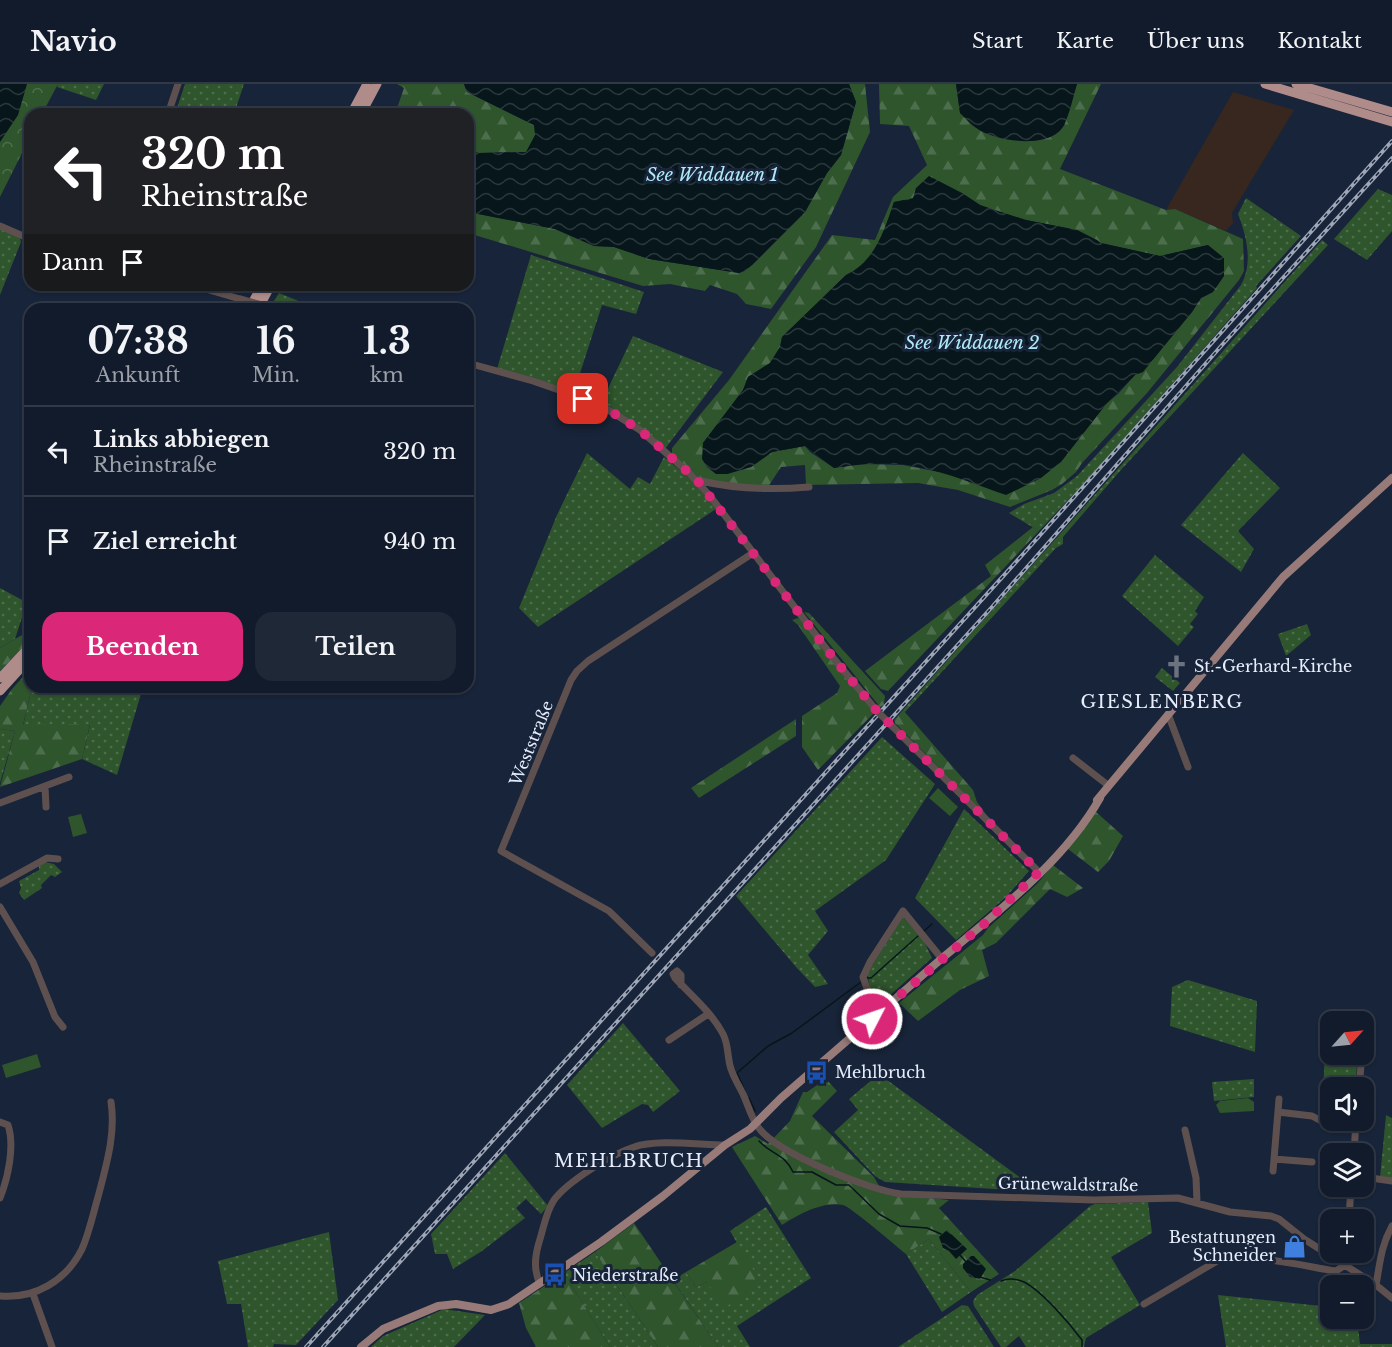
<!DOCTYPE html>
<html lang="de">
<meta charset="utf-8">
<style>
:root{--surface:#121b2b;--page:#1f2837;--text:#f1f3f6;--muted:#9ca1a9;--line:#313947;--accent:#db2777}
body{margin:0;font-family:"Libre Baskerville",serif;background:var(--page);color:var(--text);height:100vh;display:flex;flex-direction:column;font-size:22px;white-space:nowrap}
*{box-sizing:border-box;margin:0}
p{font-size:20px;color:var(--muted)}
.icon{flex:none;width:33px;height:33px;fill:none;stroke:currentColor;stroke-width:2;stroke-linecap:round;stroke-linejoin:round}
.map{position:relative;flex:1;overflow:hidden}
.panel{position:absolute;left:24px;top:219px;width:450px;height:390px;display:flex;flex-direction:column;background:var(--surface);border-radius:18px;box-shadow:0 2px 4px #0004,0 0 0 2px var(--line)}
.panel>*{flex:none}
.guide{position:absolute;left:24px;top:24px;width:450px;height:183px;border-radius:18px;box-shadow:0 2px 4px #0004,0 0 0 2px var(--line);background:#202124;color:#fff;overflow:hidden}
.needle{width:39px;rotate:63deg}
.controls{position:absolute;left:1320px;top:927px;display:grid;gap:12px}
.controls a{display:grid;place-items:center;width:54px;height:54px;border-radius:12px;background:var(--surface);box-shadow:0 2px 4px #0004,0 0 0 2px var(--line);font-size:30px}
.pin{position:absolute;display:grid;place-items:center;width:51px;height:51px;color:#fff;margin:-26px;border-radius:12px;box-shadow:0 3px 9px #0006}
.me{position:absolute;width:66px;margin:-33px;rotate:49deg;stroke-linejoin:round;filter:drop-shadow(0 0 4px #0008)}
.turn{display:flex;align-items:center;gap:21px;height:126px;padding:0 18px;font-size:27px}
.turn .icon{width:78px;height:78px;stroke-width:2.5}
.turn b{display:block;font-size:42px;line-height:51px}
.then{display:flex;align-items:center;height:57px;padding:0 18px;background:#0003;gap:12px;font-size:22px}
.eta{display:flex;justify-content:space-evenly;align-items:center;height:102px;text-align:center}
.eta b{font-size:36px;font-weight:700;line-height:42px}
.primary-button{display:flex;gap:12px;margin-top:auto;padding:12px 18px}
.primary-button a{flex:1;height:69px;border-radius:18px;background:var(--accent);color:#fff;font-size:24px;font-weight:700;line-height:69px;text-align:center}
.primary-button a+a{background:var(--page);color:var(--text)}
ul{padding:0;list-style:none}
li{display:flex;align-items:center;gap:18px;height:90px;padding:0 18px;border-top:2px solid var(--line)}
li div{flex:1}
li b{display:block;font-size:22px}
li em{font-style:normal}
header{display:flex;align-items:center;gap:36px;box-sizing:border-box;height:84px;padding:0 30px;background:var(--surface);border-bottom:2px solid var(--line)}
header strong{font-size:28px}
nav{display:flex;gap:33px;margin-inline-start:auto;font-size:21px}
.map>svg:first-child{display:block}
.commercial{fill:#38271e}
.grass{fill:url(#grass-dots)}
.forest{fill:url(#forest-firs);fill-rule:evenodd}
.park{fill:url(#park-crowns)}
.pitch{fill:#2f552d}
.water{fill:url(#water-waves)}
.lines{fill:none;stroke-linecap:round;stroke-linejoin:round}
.stream{stroke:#06161a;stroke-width:1.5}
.minor{stroke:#5e504f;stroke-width:7}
.major{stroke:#987b79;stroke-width:8}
.highway{stroke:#af8c89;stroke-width:9}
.rail-casing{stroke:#9ea7b8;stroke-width:4}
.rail{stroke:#182439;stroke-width:1.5;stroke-dasharray:4.5;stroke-linecap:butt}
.minor-bridge{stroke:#5e504f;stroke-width:7}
.route{stroke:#db2777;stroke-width:10;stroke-dasharray:0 18}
.labels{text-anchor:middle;stroke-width:6;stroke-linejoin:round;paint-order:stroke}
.poi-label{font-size:16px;fill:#e6eefd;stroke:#182439;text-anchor:start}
.street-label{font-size:16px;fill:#e6eefd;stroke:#182439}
.water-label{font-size:18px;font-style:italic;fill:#b1eaf7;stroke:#182439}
.neighbourhood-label{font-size:18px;letter-spacing:1.5px;fill:#e6eefd;stroke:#182439}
</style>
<header>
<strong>Navio</strong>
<nav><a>Start</a><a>Karte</a><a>Über uns</a><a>Kontakt</a></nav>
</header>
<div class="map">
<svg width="1392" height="1263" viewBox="0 0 1392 1263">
<defs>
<pattern id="grass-dots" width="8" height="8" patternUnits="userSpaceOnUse" patternTransform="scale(1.5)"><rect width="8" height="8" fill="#2f552d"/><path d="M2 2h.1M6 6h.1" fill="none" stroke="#4d6e4c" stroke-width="1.8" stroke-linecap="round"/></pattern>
<pattern id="forest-firs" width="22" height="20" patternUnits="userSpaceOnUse" patternTransform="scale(1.5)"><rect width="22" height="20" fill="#2f552d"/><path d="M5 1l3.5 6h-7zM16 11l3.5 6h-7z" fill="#4d6e4c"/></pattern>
<pattern id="park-crowns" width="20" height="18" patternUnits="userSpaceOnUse" patternTransform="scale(1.5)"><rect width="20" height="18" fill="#2f552d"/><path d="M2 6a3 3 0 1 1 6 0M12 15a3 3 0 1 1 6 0" fill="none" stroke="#4d6e4c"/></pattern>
<pattern id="water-waves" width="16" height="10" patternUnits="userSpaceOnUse" patternTransform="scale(1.5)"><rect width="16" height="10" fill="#06161a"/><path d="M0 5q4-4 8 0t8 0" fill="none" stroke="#2a383c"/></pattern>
</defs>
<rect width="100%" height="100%" fill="#182439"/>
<!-- commercial -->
<path class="commercial" d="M1233,8L1294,26L1242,112L1232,129L1233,139L1226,147L1175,125L1166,126Z"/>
<!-- grass -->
<path class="grass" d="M58,0H104L96,16L57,3Z
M185,0H244L234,30H175Z
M1378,105L1392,111V147L1367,176L1334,155Z
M1246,114L1301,152L1256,202L1257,204L1088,395L1039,447L1009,429L1024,420L1054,409L1077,392L1177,283L1241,201C1253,179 1247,153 1238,130Z
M0,144L20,154L21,158L0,211Z
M1322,156L1328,161L1120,387L1063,453V460L1056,464L905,628L903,626Z
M531,171L644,208L636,230L602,221L574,308L497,285Z
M279,209L318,225H269Z
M633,252L723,288L665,365L641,344L602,317Z
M587,369L630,405L638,393L650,400L664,373L693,397L716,425L538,543L519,524L557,431Z
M1243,369L1280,404L1238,447L1254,465L1241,488L1181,441Z
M1155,471L1204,513L1195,527L1198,530L1190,540L1194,543L1178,562L1122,512Z
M0,504L24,517L26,521L15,555L0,564Z
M1307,540L1311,551L1286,572L1278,550Z
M1162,584L1180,599L1173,607L1155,593Z
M32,603H143L117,691L82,675L90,641L23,642Z
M0,645L15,647L0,699Z
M882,653L935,700L886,776L815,827L828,847L808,871L828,900L815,903L796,883L736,812Z
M964,725L1029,787L1005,814L956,856L915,814Z
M45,778L54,780L62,788L55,793L51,791L41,801L42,804L24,816L19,809L21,804L19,797L39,786V780Z
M903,833L924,857L932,874L880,920L870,904L867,889Z
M1188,896L1257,917L1255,968L1170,942L1172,903Z
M1326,938L1330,940V970L1358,971L1355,1003L1330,1004V1013H1323Z
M623,939L680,1007L653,1028L648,1021L642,1020L602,1044L567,1001Z
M879,990L1040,1108L885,1098L875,1092L834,1048L858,1026L849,1015Z
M1254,995V1013L1214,1017L1212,998Z
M1386,1031L1392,1034V1096L1380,1094Z
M505,1069L548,1122L541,1130L526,1115L516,1124L525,1134L482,1167L453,1185L447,1170H435L431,1150Z
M1148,1118L1152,1149L1111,1173L1140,1221L1086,1254L1084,1263H1026L1019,1252L1006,1263H1001L974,1222L973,1217L977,1211L1015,1187L1090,1122L1095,1120Z
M766,1123L811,1194L737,1242L750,1263H718L673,1196L686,1188L696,1203L707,1198L761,1200L730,1147Z
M329,1148L338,1216L296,1261L274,1260L273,1263H248L241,1220H227L218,1177Z
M929,1155L971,1208L942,1228L906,1170Z
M595,1168L658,1263H610L564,1189Z
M1218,1211L1330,1223V1234L1357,1235L1360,1260H1392V1263H1226Z
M962,1221L968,1222L994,1263H898Z
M444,1225L485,1231L454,1263H371L383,1252Z"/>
<!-- forest -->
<path class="forest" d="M397,0H464L467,8L534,41L536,51L527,68L479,69L468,67V30H395L404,4Z
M849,0H865L870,48L816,163L771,225L746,220L737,210L710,201L705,207L670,200L643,202L468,149V128L555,145L594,162L614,163L649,175L739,189L752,181L805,128L827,89L841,71L856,18Z
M879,0H956L960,29L981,47L1064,42L1077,0H1101L1060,85L1166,126L1175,125L1243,155L1244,187L1239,196L1147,309L1082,379L1076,388L1062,400L1052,406L1010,423L958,406L918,399L806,401L805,381L781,383L768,403L702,397L672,372V364L729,296L832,151L875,156L893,113L927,81L909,42L880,40ZM962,109L980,121L995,127L1026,136L1077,146L1101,159L1160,172L1208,161L1213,208L1201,214L1192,228L1118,310L1107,319L1061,377L939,388L903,381L862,380L834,384L810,368L805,362L772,368L751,383L727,390L703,359L743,306L748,293L770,279L780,263L782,253L846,191C875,178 885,145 894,118Z
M1033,443L1039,447L888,607L881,605L865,587L991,492L985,481Z
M804,528L809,529L885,612L884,621L880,623Z
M798,534L802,537L874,629L818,686L802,663V632L837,609L840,602L798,541L792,536Z
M22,551L26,560L0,587V564Z
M30,585V603H32L23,641L90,640L82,675L0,703L15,647L0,645V622L12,605Z
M903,626L973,706L977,718L988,733L895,639L894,636Z
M796,635V652L699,714L691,704Z
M1096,728L1123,752L1109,777L1098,788L1068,765Z
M1053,781L1083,804L1067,813L1050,805L996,859L982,866L989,892L960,906L918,937L899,919L983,851L988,844L1037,800Z
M826,995L837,1007L812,1032L874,1093L883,1109L949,1116L939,1124L999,1190L971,1208L929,1155L906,1170C896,1162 851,1123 843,1121C823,1117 799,1130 782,1141L732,1063L755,1052L768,1060L790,1037L803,1008H807Z
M634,1139L718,1263H658L595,1168Z
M737,1158L762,1200L724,1224L707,1198L696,1203L686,1188Z
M564,1189L610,1263H536L526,1244L519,1219Z"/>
<!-- park -->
<path class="park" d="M0,0H58L42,30H30V53L0,113Z"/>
<!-- pitch -->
<path class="pitch" d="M938,704L958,723L950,732L929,714Z
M81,730L87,749L73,753L68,733Z
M37,970L41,983L6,994L2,981Z
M1248,1014L1254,1018V1027L1220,1029L1216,1021L1220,1017Z"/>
<!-- water -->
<path class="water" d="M0,0H27L18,31L0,58Z
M464,0H849L856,18L841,71L827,89L805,128L752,181L745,187L739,189L649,175L614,163L594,162L555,145L468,128V67L479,69L526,68L535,51L534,41L467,8Z
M956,0H1077C1073,13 1070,29 1064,41C1052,65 1001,58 981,47C973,43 966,35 960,29Z
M929,92L962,109L980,121L1026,136L1077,146L1097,156L1101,159L1160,172L1208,161L1224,174V192L1213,208L1201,214L1192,228L1143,288L1135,291L1107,319L1061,378L1041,394L1006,411C977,401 948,389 918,383C891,377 861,380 834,384L805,362L772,368L751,383L727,390H716L707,383L702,375L703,359L743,306L748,293L770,279L780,263L782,253L846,191C875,178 885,145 894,118L913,114L916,104Z
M947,1146L967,1165L956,1175L949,1167L943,1164L939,1153Z
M971,1172H974L986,1185L980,1195L970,1193L963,1184V1180Z"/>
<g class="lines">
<!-- stream -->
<path class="stream" d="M924,847L932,840
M867,894H871L918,852
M745,1007L737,989L768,962L792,949L861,898
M749,1014L755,1027
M759,1057C772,1071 785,1070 793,1088H812L836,1101H849L879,1130L900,1142L927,1144L941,1150
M960,1171L967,1179
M980,1193L990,1196
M1001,1197C1008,1194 1017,1195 1024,1198C1042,1207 1070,1240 1082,1256V1263"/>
<!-- minor -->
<path class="minor" d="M168,30L178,0
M0,142L30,155
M192,201L240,215
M468,279L533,297L599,320L640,346L689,389L710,412L835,576L876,626
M697,396C733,405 772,406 809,403
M1168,630L1188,683
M892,642L1039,788
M1073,674L1109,702
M45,703L46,723
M0,719L69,693
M0,800L47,774L58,775
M0,823L33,878L55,933L63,943
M652,869L609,827L501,767L571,596L577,587L588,577L753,469
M681,901V891L677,887L673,890L675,894C691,911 712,929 723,950C729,961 727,974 731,985C734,994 739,1002 743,1010C748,1021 751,1033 758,1043C776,1069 869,1106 901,1110L1094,1116L1178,1114L1230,1128L1271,1132L1279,1135L1304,1155L1376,1201L1392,1214
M881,927L870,913L863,893L870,878L903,827L942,875
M669,956L708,930
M1364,957V946
M1359,1004L1362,970
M1278,1028L1312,1032L1329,1041L1356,1044
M0,1038L8,1041C15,1062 8,1094 0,1114
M1185,1046L1196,1094L1197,1118
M1354,1070L1356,1036
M1274,1075L1312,1078
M1273,1087L1279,1015
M1364,1093L1392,1097
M1349,1136L1351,1102
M540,1200C533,1185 535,1171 540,1155C544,1142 546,1128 554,1116C567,1098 612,1070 634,1063C657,1055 700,1061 725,1061
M1376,1201C1380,1179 1381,1162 1392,1142
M33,1210L52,1263
M0,1212C35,1215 66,1197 82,1165C89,1149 93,1130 98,1113C106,1082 116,1050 111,1018
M1144,1220L1217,1177C1248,1168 1303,1182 1336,1187L1345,1181L1346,1168"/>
<!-- major -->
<path class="major" d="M1097,716L1283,493L1392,394
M361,1263L383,1245L438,1222L456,1220L491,1226L509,1220L601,1158L663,1112L725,1061L750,1045L781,1014C834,968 887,922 940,876C997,828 1063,779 1100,714"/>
<!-- highway -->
<path class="highway" d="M1265,0L1392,38
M1296,0L1392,28
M351,30L367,0
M361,30L377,0
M249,225L262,201
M258,225L271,201
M0,594L30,562
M0,607L30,574"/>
<defs>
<path id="rail" d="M306,1263L1025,468L1392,57
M323,1263L992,523L1222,261L1392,74"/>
</defs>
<!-- rail casing -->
<use href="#rail" class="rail-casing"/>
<!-- rail -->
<use href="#rail" class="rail"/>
<!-- minor-bridge -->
<path class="minor-bridge" d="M240,215L273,224
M876,626L892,642"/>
</g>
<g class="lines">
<!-- route -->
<path class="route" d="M583,315L599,320L640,346L697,396L835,576L876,626L1039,788L984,840L872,935"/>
</g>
<!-- icons -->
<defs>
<symbol id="church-bare" viewBox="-9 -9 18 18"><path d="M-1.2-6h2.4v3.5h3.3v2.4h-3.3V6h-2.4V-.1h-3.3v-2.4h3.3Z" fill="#6b7280" stroke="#182439" stroke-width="2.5" paint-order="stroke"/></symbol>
<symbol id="bus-bare" viewBox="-9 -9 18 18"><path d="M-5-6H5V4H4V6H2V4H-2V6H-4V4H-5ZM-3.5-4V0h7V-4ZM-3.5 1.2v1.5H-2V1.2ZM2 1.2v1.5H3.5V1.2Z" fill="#1a4fb4" stroke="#182439" stroke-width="2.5" paint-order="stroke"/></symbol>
<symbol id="shop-bare" viewBox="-9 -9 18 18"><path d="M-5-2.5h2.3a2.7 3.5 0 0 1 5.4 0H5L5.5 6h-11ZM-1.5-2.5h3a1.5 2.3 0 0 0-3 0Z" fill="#3f7fe0" stroke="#182439" stroke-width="2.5" paint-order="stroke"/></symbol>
</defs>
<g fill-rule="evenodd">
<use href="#church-bare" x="1160" y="566" width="33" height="33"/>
<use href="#bus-bare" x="800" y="972" width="33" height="33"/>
<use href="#shop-bare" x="1278" y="1146" width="33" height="33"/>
<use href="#bus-bare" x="538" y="1174" width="33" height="33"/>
</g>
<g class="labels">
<!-- poi labels -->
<g class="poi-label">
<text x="1194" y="588">St.-Gerhard-Kirche</text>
<text x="835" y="994">Mehlbruch</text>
<text x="1276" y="1159" text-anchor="end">Bestattungen<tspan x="1276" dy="18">Schneider</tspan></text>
<text x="572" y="1197">Niederstraße</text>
</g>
<!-- street labels -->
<g class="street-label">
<text transform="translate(531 659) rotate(-68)" y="6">Weststraße</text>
<text transform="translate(1068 1100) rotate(1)" y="6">Grünewaldstraße</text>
</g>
<!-- water labels -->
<g class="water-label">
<text x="712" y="97">See Widdauen 1</text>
<text x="972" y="265">See Widdauen 2</text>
</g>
<!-- neighbourhood labels -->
<g class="neighbourhood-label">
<text x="1162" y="624">GIESLENBERG</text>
<text x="629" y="1083">MEHLBRUCH</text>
</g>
</g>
</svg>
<div class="controls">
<a><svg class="needle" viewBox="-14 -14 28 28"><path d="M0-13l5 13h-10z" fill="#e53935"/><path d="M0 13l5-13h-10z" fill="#9ca1a9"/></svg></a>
<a><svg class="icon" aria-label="sound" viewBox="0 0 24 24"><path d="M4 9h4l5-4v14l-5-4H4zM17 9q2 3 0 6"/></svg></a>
<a><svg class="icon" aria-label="layers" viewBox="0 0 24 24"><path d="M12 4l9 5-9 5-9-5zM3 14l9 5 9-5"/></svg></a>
<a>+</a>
<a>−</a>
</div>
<div class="pin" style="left:583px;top:315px;background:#d93025"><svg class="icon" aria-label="arrive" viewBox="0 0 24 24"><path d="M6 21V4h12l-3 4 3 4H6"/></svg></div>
<svg class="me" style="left:872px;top:935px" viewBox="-20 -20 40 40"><circle r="17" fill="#db2777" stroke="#fff" stroke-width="3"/><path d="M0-11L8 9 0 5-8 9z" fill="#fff"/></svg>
<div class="guide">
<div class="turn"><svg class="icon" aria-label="left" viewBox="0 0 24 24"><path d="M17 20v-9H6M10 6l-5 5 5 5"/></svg><div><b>320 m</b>Rheinstraße</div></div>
<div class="then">Dann<svg class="icon" aria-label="arrive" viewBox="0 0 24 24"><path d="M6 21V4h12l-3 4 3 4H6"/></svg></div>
</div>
<section class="panel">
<div class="eta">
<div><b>07:38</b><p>Ankunft</p></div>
<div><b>16</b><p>Min.</p></div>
<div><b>1.3</b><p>km</p></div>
</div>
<ul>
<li><svg class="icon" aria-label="left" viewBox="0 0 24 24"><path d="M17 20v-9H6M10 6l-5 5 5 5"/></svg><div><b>Links abbiegen</b><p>Rheinstraße</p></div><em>320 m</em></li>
<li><svg class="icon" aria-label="arrive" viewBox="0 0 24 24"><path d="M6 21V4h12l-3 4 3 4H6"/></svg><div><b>Ziel erreicht</b></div><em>940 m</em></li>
</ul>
<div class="primary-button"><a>Beenden</a><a>Teilen</a></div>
</section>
</div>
